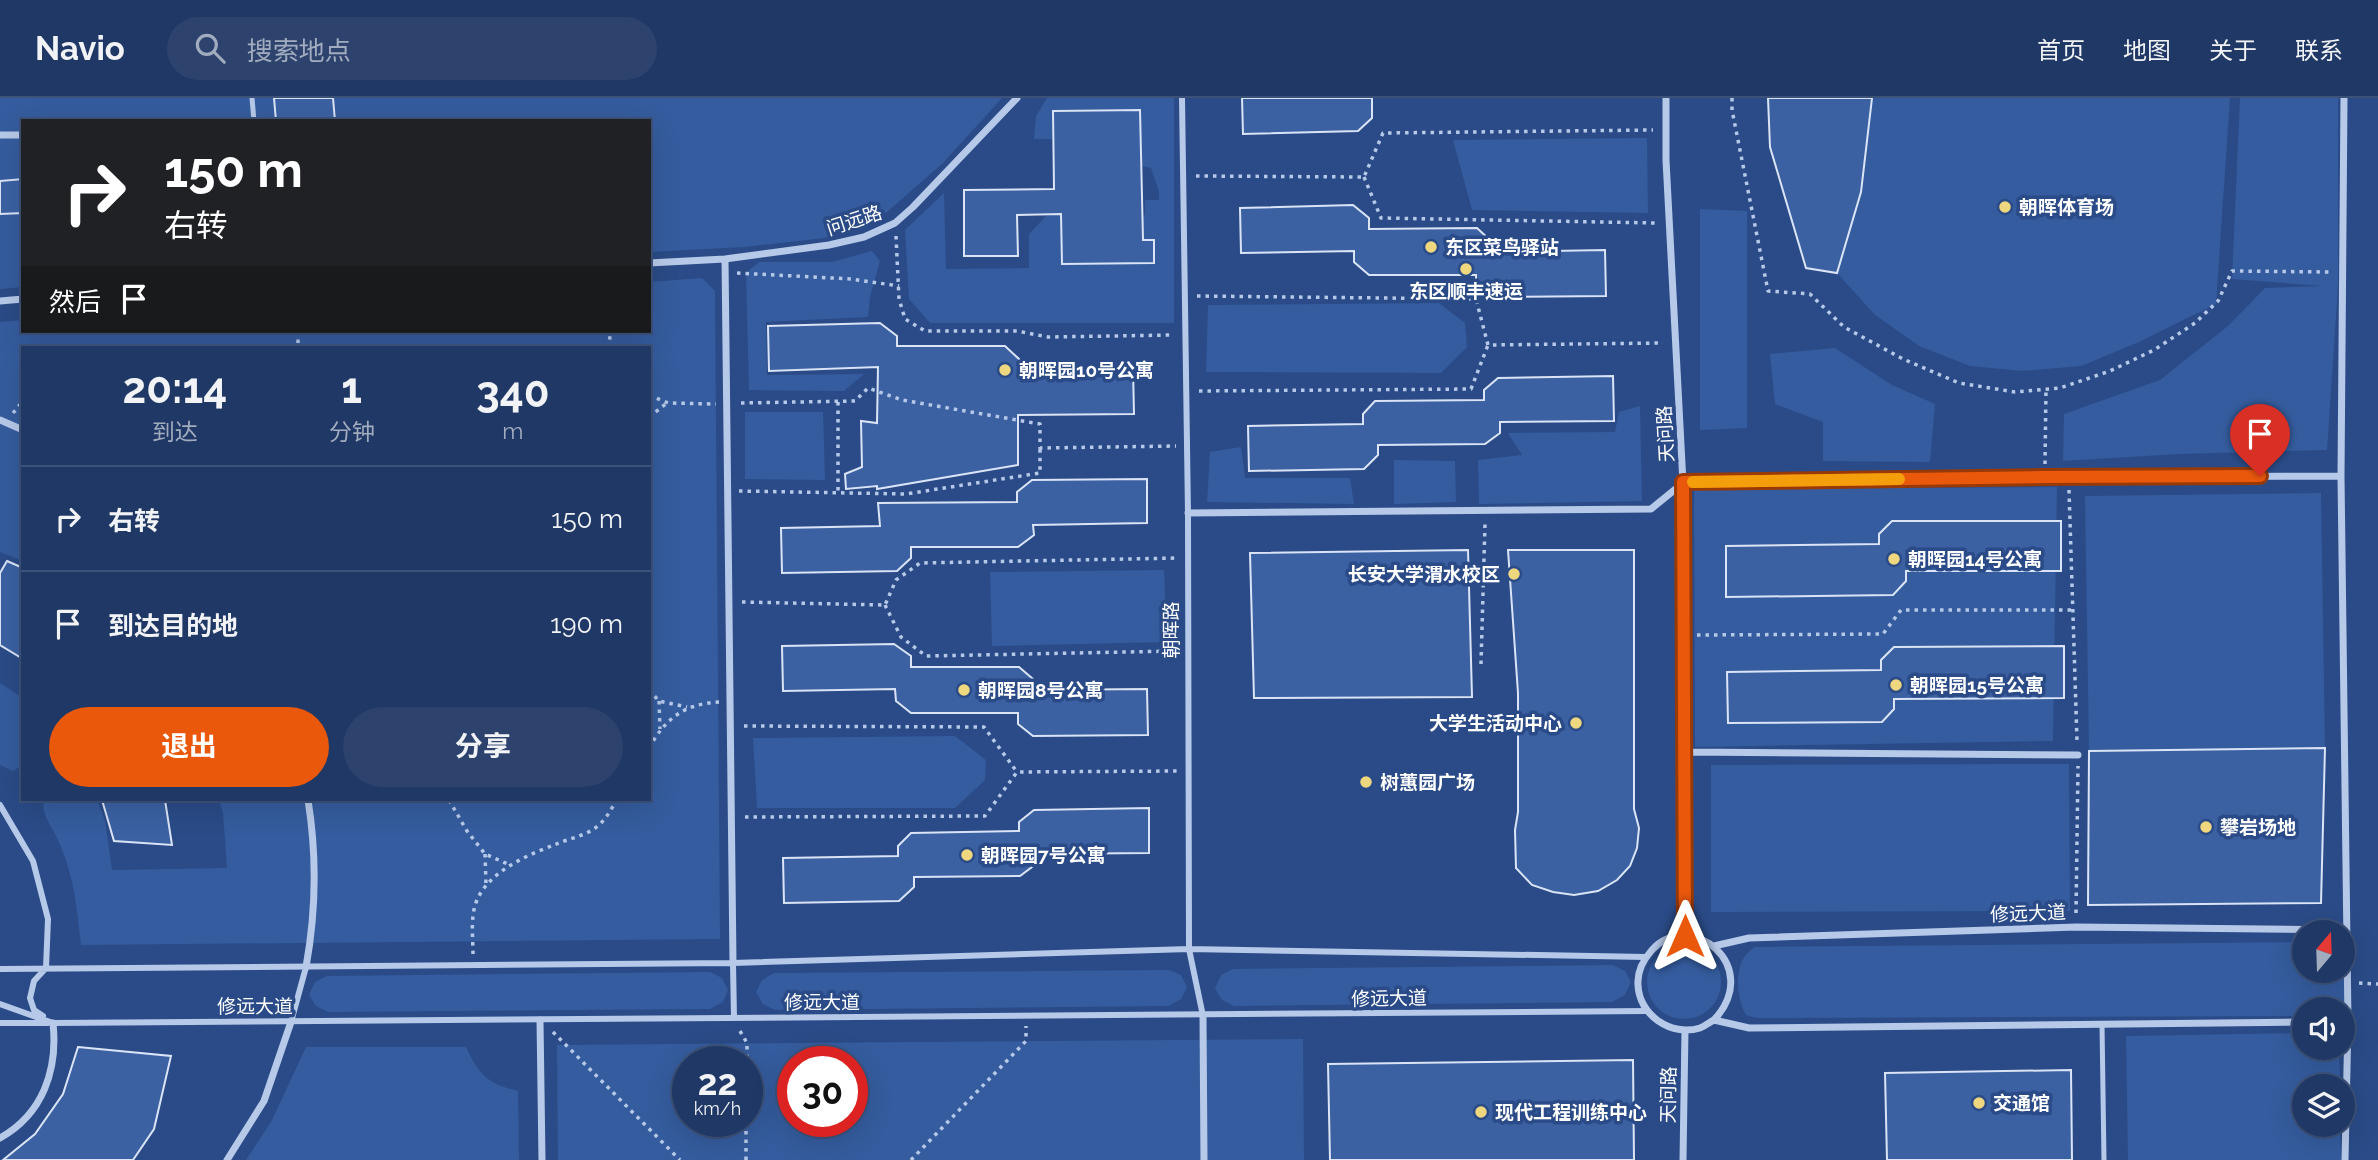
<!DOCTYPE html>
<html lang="zh">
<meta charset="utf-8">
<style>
:root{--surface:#203865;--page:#2d436e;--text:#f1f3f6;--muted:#a2acbf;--line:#3d5279;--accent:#ea580c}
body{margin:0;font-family:Raleway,"Noto Sans SC",sans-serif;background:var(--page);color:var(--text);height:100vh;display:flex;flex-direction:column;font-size:26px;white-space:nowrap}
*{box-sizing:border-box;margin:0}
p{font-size:23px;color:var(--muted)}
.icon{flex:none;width:38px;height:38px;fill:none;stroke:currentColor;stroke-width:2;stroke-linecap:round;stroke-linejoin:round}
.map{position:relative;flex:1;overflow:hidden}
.sheet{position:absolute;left:21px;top:248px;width:630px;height:455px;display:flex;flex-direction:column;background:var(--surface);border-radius:0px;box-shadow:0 7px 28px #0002,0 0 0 2px var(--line)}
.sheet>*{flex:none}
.guide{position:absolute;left:21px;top:21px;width:630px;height:214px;border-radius:0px;box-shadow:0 7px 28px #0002,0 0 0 2px var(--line);background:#202124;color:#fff;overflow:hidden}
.needle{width:46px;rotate:19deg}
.fabs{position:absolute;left:2292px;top:822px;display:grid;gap:14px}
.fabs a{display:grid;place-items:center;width:63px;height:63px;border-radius:50%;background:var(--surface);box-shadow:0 7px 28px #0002,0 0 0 2px var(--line);font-size:35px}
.speed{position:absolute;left:672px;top:948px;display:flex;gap:14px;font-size:35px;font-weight:700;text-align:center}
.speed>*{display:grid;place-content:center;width:91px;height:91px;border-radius:50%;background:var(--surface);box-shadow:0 7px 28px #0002,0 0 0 2px var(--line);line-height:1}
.speed small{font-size:18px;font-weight:400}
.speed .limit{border:10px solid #d22;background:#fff;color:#111}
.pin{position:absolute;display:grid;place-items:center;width:60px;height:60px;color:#fff;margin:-72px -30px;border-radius:50% 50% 50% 0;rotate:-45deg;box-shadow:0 0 7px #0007}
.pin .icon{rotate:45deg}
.me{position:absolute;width:77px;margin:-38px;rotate:0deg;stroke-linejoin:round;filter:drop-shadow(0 0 5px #0008)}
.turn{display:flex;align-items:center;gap:24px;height:147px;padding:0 28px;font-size:32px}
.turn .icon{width:91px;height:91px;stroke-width:2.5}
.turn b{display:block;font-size:49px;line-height:60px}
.then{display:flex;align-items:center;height:66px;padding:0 28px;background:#0003;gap:14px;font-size:26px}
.eta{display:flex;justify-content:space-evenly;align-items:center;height:119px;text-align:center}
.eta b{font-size:42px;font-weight:700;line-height:49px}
.primary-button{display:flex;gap:14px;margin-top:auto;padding:14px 28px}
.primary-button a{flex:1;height:80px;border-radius:42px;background:var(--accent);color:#fff;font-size:28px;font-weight:700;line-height:80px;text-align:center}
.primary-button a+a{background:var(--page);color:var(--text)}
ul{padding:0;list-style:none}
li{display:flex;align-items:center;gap:21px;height:105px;padding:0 28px;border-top:2px solid var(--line)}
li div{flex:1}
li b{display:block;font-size:26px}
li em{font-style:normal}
header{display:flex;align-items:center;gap:42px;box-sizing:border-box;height:98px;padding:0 35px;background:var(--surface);border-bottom:2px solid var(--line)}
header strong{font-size:33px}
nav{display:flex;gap:38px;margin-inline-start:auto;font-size:24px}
.search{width:490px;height:63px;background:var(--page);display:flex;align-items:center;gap:18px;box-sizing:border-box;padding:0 24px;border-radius:38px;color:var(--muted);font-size:26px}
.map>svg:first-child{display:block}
.green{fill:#355c9e;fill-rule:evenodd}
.building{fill:#3b61a3;stroke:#dae4f6;stroke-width:2}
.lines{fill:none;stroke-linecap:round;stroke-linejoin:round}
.path{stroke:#b6c9e8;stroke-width:3.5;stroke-dasharray:3.5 5;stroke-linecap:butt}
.service{stroke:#b6c9e8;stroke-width:5}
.pedestrian{stroke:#b6c9e8;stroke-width:6}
.minor{stroke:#b6c9e8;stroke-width:7}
.route-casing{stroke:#983908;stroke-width:18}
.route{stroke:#ea580c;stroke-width:12}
.slow{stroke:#f59e0b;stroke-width:12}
.poi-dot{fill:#eed77e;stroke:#2a4b87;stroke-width:2.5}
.labels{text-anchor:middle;stroke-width:7;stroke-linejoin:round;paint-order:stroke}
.poi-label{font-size:19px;font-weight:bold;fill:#fff;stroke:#2a4b87;text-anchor:start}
.street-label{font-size:19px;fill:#fff;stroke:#2a4b87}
</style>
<header>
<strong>Navio</strong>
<div class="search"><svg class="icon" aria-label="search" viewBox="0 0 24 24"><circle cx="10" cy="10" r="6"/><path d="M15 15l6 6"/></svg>搜索地点</div>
<nav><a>首页</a><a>地图</a><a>关于</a><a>联系</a></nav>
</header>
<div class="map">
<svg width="2378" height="1062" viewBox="0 0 2378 1062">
<rect width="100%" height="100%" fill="#2a4b87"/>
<!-- green -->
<path class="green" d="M0,0H1002L943,65L887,114L825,140L744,149L649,154V23H23V189L0,191Z
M1047,0H1174V225H930L909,201L905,132L944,95L946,171L1029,170V136L1048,116L1145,117V102H1159V94L1151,70L1142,68L1140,11L1052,12V41H1034L1036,18Z
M1768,0H2230L2216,206L2139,244L2081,268L2022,273L1970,268L1919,248L1874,216L1837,175L1806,170L1770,49Z
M2240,0H2338V188L2327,352L2179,356L2063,363L2064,316L2160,282L2228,228L2265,190L2322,188L2232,181Z
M1647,40L1648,115L1472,112L1453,42Z
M1700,111L1747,113V330L1700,332Z
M872,153L880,163L870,199L868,219L766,224L767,277L864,276L844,293L749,292L746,175L759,164H832Z
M702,180L715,193L720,841L81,847C77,809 73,772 56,738C50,726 41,715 44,702H97L105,723L112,772L227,770L223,715L219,702H649V250H23V463L0,454V224L23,222V233H649V184Z
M1439,205L1465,225L1467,249L1441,275L1206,274L1208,207Z
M1835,250L1892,287L1935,306L1930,364L1823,363V324L1775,306L1770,256Z
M1640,308L1642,403L1479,406L1478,362L1522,357L1508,335L1615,334L1619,314Z
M745,314H823L825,382L745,381Z
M1241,349L1245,380H1350L1354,406L1207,404L1210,354Z
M1394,362L1455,363L1456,404L1394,406Z
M2057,389L2053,643L1695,649L1694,391Z
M2321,395L2325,650L2089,653L2085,398Z
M1164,472L1167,544L992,548L990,474Z
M0,585L23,600V667L13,673L0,667Z
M955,638L986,662L985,682L955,710H757L753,640Z
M2069,666L2070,813L1711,814V667Z
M2305,844V873H2343L2344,848L2349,898L2344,912H2305V918L1757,920L1746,917C1735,898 1733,860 1755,849Z
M1647 884a37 37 0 1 1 74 0a37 37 0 1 1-74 0Z
M1613,867L1625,873L1631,884L1625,897L1612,904L1234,908L1222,902L1215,890L1221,877L1233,871Z
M1169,872L1181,877L1187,889L1181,901L1169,908L775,912L763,906L756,894L762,882L774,875Z
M710,874L722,880L728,892L723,904L710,911L328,914L316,908L309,897L315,884L327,878Z
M2305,935V950H2339L2340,989H2305V1027H2340L2341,1062H2128L2126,938Z
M1303,941L1304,1062H558L557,947ZM688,964H747V1024H688ZM793,964H852V1024H793Z
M306,949H466C479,977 488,986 518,993L519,1062H246L271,1024Z"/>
<!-- building -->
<path class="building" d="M274,0H333L335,23H276Z
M1242,0H1372V20L1358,33L1243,36Z
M1768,0H1872L1861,94L1837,175L1806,170L1770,49Z
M1140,12L1143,142H1154V165L1062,166L1061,116L1017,117L1018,158H964V92L1054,91L1053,13Z
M23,81V115L0,116V83Z
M1353,107L1369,120V131L1477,130L1491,143V154L1605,152L1606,198L1491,199L1476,188V177H1369L1354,164V153L1241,155L1240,110Z
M880,225L897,238V248H1005L1019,261V271L1133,270L1134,316L1018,317V367L877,391V388L846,391L845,376L862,369L861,323L877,325L878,269L769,273L768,228Z
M1613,278L1614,323L1500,324V335L1485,346L1378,347V357L1364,371L1249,373L1248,328L1363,326V316L1375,303L1484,302V292L1498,280Z
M1147,381V425L1033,427L1034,437L1018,449H911V460L897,473L782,475L781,430L880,428L878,405L1017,404V394L1032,382Z
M1892,423H2061V473H1906V483L1893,497L1726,499V448L1879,446V436Z
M1468,452L1472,599L1254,600L1250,455Z
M1508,452H1634V711L1639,730L1637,750L1630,768L1617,782L1598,793L1574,797L1553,794L1532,787L1516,770L1515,732L1518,714V595Z
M7,463L23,470V561L0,547V475Z
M894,546L911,558V569H1019L1033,581V592L1147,591L1148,637L1033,638L1018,626V615H911L896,603L895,591L783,593L782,548Z
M2064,548V600L1894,601V611L1882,624L1728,625L1727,574L1881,572V562L1894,549Z
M2325,650L2321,805L2088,807L2089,653Z
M102,702H165L172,747L114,743Z
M1149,710V755L1035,756L1036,766L1020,778L914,779V789L899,803L784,805L783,760L898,758V748L911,735L1019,733V724L1034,712Z
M78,949L171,958L154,1031L133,1062H3L35,1036L63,996Z
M1633,962L1634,1062H1330L1328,966Z
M2071,972L2072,1062H1887L1885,975Z"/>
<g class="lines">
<!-- path -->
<path class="path" d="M1732,0V12L1768,193L1810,196L1844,229L1903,261L1959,285L2015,294L2060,290L2110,273L2154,252L2195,225L2218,203L2232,173L2331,174
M1196,78L1364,79L1383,35L1653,32
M1364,79L1381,120L1656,125
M896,138L899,201L905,221L925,233H1017L1048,239L1173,237
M737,175L851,181L899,188
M1197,198L1476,201L1488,247L1663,245
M298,233V250
M608,250L611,233
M1199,293L1471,291L1488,247
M649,297L668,305L716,306
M838,304V396
M741,305L855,303L868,290L902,302L1040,326V350L1176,348
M13,315L23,303
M649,319L667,305
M2045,366L2046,291
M2069,392L2077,643
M739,393L906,396L1040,375V350
M742,504L885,507L896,482L920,465L1178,460
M885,507L901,539L926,558L1175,553
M1697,537L1883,536L1901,512H2072
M1481,566L1485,426
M649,592L659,603L687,609
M659,603L660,631
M744,628L984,629L1017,674
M649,650C666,620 684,606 719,604
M449,702L467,733L485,756L510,767
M745,719L985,718L1017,674L1177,673
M485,756L486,786
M2076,815L2078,668
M473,856C473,839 470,818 477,802C490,772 530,756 559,745C574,739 590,737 602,724C608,718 612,709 617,702
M2359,885L2378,886
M740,933L747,945V964
M553,934L680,1062
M746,1062V1024
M911,1062L1026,943V928"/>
<!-- service -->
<path class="service" d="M252,0L254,23
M2102,926L2104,1062"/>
<!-- pedestrian -->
<path class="pedestrian" d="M1182,0L1188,415L1189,851L1203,918
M0,707L33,763L48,821L46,870L34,883L30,900L34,912L43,918
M733,865L734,920
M0,871L733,865L1189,851L1646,859
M0,906L53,925L1647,913
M291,924L306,869
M0,925H48"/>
<!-- minor -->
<path class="minor" d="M1666,0V62L1683,385L1685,838
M2344,0L2341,378L2348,924L2345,1062
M0,37H23
M725,161L733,865
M649,165L725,161L829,147L864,139L895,125L913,109L1017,0
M0,203L23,201
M0,322L23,332
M1188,415L1651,411L1683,385L2044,379L2341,378
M1686,654L2078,657
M1714,848L1749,840L2076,829L2346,832
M306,869C316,814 317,758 308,702
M1203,918L1204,1062
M540,922L542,1062
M1714,922C1764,868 1690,810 1652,852C1643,862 1637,874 1638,887C1639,917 1671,939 1700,930C1705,928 1710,924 1714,922L1749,930L2305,924
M0,1040C43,1016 58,972 53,925
M227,1062L264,1003L291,924
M1683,1062L1685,932"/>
</g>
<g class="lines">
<defs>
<path id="route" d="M1685,838L1683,384L2045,379L2260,378"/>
</defs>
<!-- route casing -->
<use href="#route" class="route-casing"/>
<!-- route -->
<use href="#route" class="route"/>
<!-- slow -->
<path class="slow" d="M1693,384L1899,381"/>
</g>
<!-- markers -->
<g class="poi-dot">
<circle cx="2005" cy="109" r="7"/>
<circle cx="1431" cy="149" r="7"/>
<circle cx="1466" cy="171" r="7"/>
<circle cx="1005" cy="272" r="7"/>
<circle cx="1894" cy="461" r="7"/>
<circle cx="1514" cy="476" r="7"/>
<circle cx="1896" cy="587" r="7"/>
<circle cx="964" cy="592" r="7"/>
<circle cx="1576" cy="625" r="7"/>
<circle cx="1366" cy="684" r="7"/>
<circle cx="2206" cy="729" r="7"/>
<circle cx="967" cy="757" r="7"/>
<circle cx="1979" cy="1005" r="7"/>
<circle cx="1481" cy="1014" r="7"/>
</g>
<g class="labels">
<!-- poi labels -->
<g class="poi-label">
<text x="2019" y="116">朝晖体育场</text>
<text x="1445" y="156">东区菜鸟驿站</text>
<text x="1466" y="200" text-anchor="middle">东区顺丰速运</text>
<text x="1019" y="279">朝晖园10号公寓</text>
<text x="1908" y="468">朝晖园14号公寓</text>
<text x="1500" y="483" text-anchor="end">长安大学渭水校区</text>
<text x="1910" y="594">朝晖园15号公寓</text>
<text x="978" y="599">朝晖园8号公寓</text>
<text x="1562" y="632" text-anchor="end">大学生活动中心</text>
<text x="1380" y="691">树蕙园广场</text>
<text x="2220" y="736">攀岩场地</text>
<text x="981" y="764">朝晖园7号公寓</text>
<text x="1993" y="1012">交通馆</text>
<text x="1495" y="1021">现代工程训练中心</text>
</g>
<!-- street labels -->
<g class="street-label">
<text transform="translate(854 122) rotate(-18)" y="7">问远路</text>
<text transform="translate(1665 336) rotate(-93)" y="7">天问路</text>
<text transform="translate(1171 532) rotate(-90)" y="7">朝晖路</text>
<text transform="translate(2028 815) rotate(-2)" y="7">修远大道</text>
<text transform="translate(1389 900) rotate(-1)" y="7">修远大道</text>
<text x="822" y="911">修远大道</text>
<text x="255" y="915">修远大道</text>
<text transform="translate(1668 997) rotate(-89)" y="7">天问路</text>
</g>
</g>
</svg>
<div class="fabs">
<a><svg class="needle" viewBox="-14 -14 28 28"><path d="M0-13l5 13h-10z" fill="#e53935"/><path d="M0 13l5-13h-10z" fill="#a2acbf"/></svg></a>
<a><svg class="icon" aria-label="sound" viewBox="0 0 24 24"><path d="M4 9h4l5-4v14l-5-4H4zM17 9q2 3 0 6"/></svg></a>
<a><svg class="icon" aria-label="layers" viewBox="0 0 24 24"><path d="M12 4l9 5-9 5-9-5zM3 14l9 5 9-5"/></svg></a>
</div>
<div class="speed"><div>22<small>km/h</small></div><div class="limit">30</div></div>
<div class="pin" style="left:2260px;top:378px;background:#d93025"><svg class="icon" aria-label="arrive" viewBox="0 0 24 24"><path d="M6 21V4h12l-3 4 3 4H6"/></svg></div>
<svg class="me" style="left:1685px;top:838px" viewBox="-20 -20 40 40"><path d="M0-17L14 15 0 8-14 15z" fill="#ea580c" stroke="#fff" stroke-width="4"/></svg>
<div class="guide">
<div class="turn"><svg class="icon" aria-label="right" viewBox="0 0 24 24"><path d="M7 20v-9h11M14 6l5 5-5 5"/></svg><div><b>150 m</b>右转</div></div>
<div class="then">然后<svg class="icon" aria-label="arrive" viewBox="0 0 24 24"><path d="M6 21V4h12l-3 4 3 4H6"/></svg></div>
</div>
<section class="sheet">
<div class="eta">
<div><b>20:14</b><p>到达</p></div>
<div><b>1</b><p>分钟</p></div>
<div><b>340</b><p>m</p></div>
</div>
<ul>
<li><svg class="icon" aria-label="right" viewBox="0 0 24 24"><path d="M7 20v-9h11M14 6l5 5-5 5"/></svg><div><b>右转</b></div><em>150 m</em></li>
<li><svg class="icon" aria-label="arrive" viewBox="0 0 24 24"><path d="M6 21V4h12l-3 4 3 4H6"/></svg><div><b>到达目的地</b></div><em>190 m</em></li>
</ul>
<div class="primary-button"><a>退出</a><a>分享</a></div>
</section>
</div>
